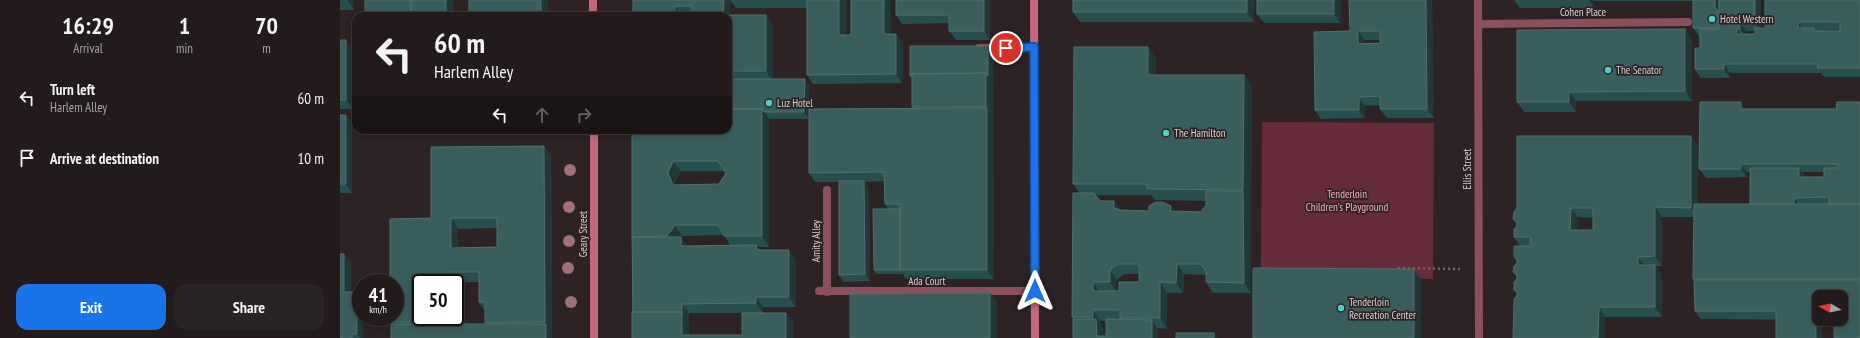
<!DOCTYPE html>
<style>
:root{--surface:#221a1b;--page:#2a2324;--text:#f1f3f6;--muted:#a2a1a3;--line:#3f383a;--accent:#1a73e8}
body{margin:0;font-family:"PT Sans Narrow",sans-serif;background:var(--page);color:var(--text);height:100vh;display:flex;flex-direction:column;font-size:15px;white-space:nowrap}
*{box-sizing:border-box;margin:0}
p{font-size:13px;color:var(--muted)}
.icon{flex:none;width:22px;height:22px;fill:none;stroke:currentColor;stroke-width:2;stroke-linecap:round;stroke-linejoin:round}
.map{position:relative;flex:1;overflow:hidden}
.side{display:flex;flex-direction:column;background:var(--surface);width:340px}
.side>*{flex:none}
.hud{position:absolute;left:12px;top:12px;width:380px;height:122px;border-radius:12px;box-shadow:0 2px 6px #0003,0 0 0 1px var(--line);background:#221a1b;color:var(--text);overflow:hidden}
.needle{width:26px;rotate:279deg}
.tools{position:absolute;left:1472px;top:290px;display:grid;gap:8px}
.tools a{display:grid;place-items:center;width:36px;height:36px;border-radius:8px;background:var(--surface);box-shadow:0 2px 6px #0003,0 0 0 1px var(--line);font-size:20px}
.speed{position:absolute;left:12px;top:274px;display:flex;gap:8px;font-size:20px;font-weight:700;text-align:center}
.speed>*{display:grid;place-content:center;width:52px;height:52px;border-radius:50%;background:var(--surface);box-shadow:0 2px 6px #0003,0 0 0 1px var(--line);line-height:1}
.speed small{font-size:10px;font-weight:400}
.speed .limit{border:2px solid #111;border-radius:6px;background:#fff;color:#111}
.pin{position:absolute;display:grid;place-items:center;width:34px;height:34px;color:#fff;margin:-17px;border:2px solid #fff;border-radius:50%;box-shadow:0 1px 4px #0007}
.me{position:absolute;width:44px;margin:-22px;rotate:0deg;stroke-linejoin:round;filter:drop-shadow(0 0 3px #0008)}
.turn{display:flex;align-items:center;gap:14px;height:84px;padding:0 16px;font-size:18px}
.turn .icon{width:52px;height:52px;stroke-width:2.5}
.turn b{display:block;font-size:28px;line-height:34px}
.lanes{display:flex;align-items:center;height:38px;padding:0 16px;background:#0003;justify-content:center;gap:20px;direction:ltr}
.lanes .off{opacity:.35}
.eta{display:flex;justify-content:space-evenly;align-items:center;height:68px;text-align:center}
.eta b{font-size:24px;font-weight:700;line-height:28px}
.button{display:flex;gap:8px;margin-top:auto;padding:8px 16px}
.button a{flex:1;height:46px;border-radius:12px;background:var(--accent);color:#fff;font-size:16px;font-weight:700;line-height:46px;text-align:center}
.button a+a{background:var(--page);color:var(--text)}
ul{padding:0;list-style:none}
li{display:flex;align-items:center;gap:12px;height:60px;padding:0 16px}
li div{flex:1}
li b{display:block;font-size:15px}
li em{font-style:normal}
main{display:flex;flex:1;min-height:0}
.map>svg:first-child{display:block}
.green{fill:#672c3b}
.lines{fill:none;stroke-linecap:round;stroke-linejoin:round}
.path{stroke:#706768;stroke-width:2.5;stroke-dasharray:2 3;stroke-linecap:butt}
.service{stroke:#8b505d;stroke-width:8}
.minor{stroke:#8b505d;stroke-width:8}
.secondary{stroke:#c4667c;stroke-width:8}
.tree{fill:#9f717a}
.wall{fill:#274f4f;fill-rule:evenodd}
.shaded-wall{fill:#223738}
.building{fill:#3a5d5d;stroke:#536f6f;fill-rule:evenodd}
.route-casing{stroke:#114b97;stroke-width:10}
.route{stroke:#1a73e8;stroke-width:7}
.poi-dot{fill:#52cdcd;stroke:#2d2324;stroke-width:1.5}
.labels{text-anchor:middle;stroke-width:3.5;stroke-linejoin:round;paint-order:stroke}
.street-label{font-size:11px;fill:#d7d0d1;stroke:#2d2324}
.poi-label{font-size:11px;fill:#d7d0d1;stroke:#2d2324;text-anchor:start}
.park-label{font-size:11px;fill:#fcb1c0;stroke:#2d2324}
</style>
<main>
<section class="side">
<div class="eta">
<div><b>16:29</b><p>Arrival</p></div>
<div><b>1</b><p>min</p></div>
<div><b>70</b><p>m</p></div>
</div>
<ul>
<li><svg class="icon" aria-label="left" viewBox="0 0 24 24"><path d="M17 20v-9H6M10 6l-5 5 5 5"/></svg><div><b>Turn left</b><p>Harlem Alley</p></div><em>60 m</em></li>
<li><svg class="icon" aria-label="arrive" viewBox="0 0 24 24"><path d="M6 21V4h12l-3 4 3 4H6"/></svg><div><b>Arrive at destination</b></div><em>10 m</em></li>
</ul>
<div class="button"><a>Exit</a><a>Share</a></div>
</section>
<div class="map">
<svg width="1520" height="338" viewBox="0 0 1520 338">
<rect width="100%" height="100%" fill="#2d2324"/>
<!-- green -->
<path class="green" d="M922,122L1094,123L1093,279L931,278L921,272Z"/>
<g class="lines">
<!-- path -->
<path class="path" d="M1058,268L1120,269"/>
<!-- service -->
<path class="service" d="M1138,24L1348,22
M639,48L694,47
M90,131H254
M487,190V292
M479,291H695"/>
<!-- minor -->
<path class="minor" d="M1138,0L1139,338"/>
<!-- secondary -->
<path class="secondary" d="M253,0V16
M694,0L695,338
M254,130V338"/>
</g>
<!-- trees -->
<g class="tree">
<circle cx="230" cy="170" r="6"/>
<circle cx="229" cy="207" r="6"/>
<circle cx="229" cy="241" r="6"/>
<circle cx="228" cy="268" r="6"/>
<circle cx="231" cy="302" r="6"/>
</g>
<!-- wall -->
<path class="wall" d="M0,0H14V10H0Z
M293,0H506V35L556,34L563,43L562,83L473,84L467,75V8H396L390,0V15H426L433,26V79L469,86V109L573,108L572,107V79L570,76L648,46L653,53L654,279H566L563,274H536L534,270L548,209L545,204L544,181L525,182L529,188L530,281L504,282L499,275V182H475L469,173V119H429V247H417L420,250L456,260V307H423V313H446L454,323V338H292V130H388L394,79L389,71H388V16H292ZM341,171H385L386,173L379,184L336,185L335,183ZM384,235L390,245L347,246L341,237L342,236ZM349,313H423L402,335H349Z
M556,0H650V40H616L609,31V23L562,24L556,15Z
M733,0H914V22H740L733,12Z
M1001,0L1000,23H924L917,14Z
M1092,0L1094,118H1047L1040,109V105L1025,106V118L981,119L975,110L1010,31ZM1024,40H1040V43H1024Z
M1174,0H1421V28H1425L1520,0V77H1484L1481,73H1390V78H1361L1355,69L1360,48V38L1353,28V1H1254V8H1180ZM1500,30V31H1476ZM1406,31H1415V34H1406Z
M1345,29L1352,39V101H1236V112H1184L1177,102Z
M0,40L13,50V109H0Z
M816,58V75H904L912,86L911,201V293H873L866,282V275L844,274L843,293H827V329L818,328V338H733V319L732,317L740,193L733,184ZM755,195H811L815,200L866,201V205L861,212L834,211L831,206L809,211L781,210L760,201ZM784,274H799V282L779,291H777V280ZM760,321H766V336H763V328L761,325Z
M1520,102V338L1494,320L1361,319L1355,311L1354,280L1353,279L1354,217H1322V266H1316L1322,275V317H1265V338H1173L1177,294L1174,290L1177,279V277L1173,272L1177,262L1174,257L1180,246L1174,237L1177,226L1173,219L1351,136L1358,146V204H1410V172H1407V177L1366,178L1359,169L1406,109H1496ZM1462,172H1484V177H1465ZM1238,217L1253,218V230H1237ZM1479,297H1501V319H1479Z
M0,115H6L12,123V193H0Z
M204,146L211,156L212,338H51V324L50,322L91,218ZM157,228V247L118,248V229ZM112,282H139V302L145,311V323L146,324H105V322H112V317H81V283H112Z
M11,262V292H17L21,298V317H23V338H0Z"/>
<!-- shaded-wall -->
<path class="shaded-wall" d="M7,0H14V10Z
M106,0H114L113,16H106Z
M201,0H208V16H201Z
M384,0H390V26L384,16Z
M499,0H506V44L499,35Z
M544,0H551V43L544,34Z
M644,0H650V40L644,31Z
M907,0H914V22L907,12Z
M994,0H1001L1000,23L994,14Z
M1086,0H1092L1094,118L1087,109Z
M1249,0H1253L1254,1V8Z
M1375,0H1379L1385,38L1378,28L1375,7Z
M1415,0H1421V31L1415,22Z
M335,6L342,16H335Z
M426,15L433,26V82L426,71Z
M1400,22L1406,31V38L1400,29Z
M1458,22L1464,31L1458,28Z
M1345,29L1352,39V101L1345,91Z
M1397,29L1403,38L1396,34Z
M1018,31L1024,40V52L1018,44Z
M556,34L563,43L562,83L556,74Z
M6,40L13,50V109L6,100Z
M648,46L653,53V117L646,107V73Z
M808,47L816,58V85L808,75Z
M1384,64L1390,73V78L1384,69Z
M904,75L912,86L911,201L903,190Z
M465,79L469,86V119L464,112Z
M1229,92L1236,101V112L1229,102Z
M1019,97L1025,106V118L1019,110Z
M1401,102L1407,111L1401,109Z
M647,108L653,117L654,279L647,270Z
M422,109L429,119V247L422,236Z
M6,115L12,123V193L6,184Z
M1351,136L1358,146V217L1351,208Z
M204,146L211,156L212,338H206V324L205,322Z
M333,161L341,171L335,183L341,195L333,185L328,173Z
M1401,164L1407,172V177L1401,169Z
M1459,168L1465,177H1459Z
M524,181L529,188L530,281L525,274Z
M903,191L911,201V293L904,283Z
M1454,198L1460,206L1454,205Z
M774,201L782,211L774,208Z
M831,206L838,217L830,211Z
M1315,207L1322,217V266L1315,256Z
M1231,208L1238,217L1237,240L1230,230Z
M111,218L118,229V258L111,248Z
M335,225L342,236L334,247L327,236Z
M341,237L348,247L341,246Z
M416,245L423,255L417,250Z
M449,250L456,260V307L449,297Z
M4,254L11,262V301L4,292Z
M1298,257L1305,266L1298,265Z
M837,264L844,274L843,293L836,283Z
M1315,265L1322,275V317L1315,307Z
M1074,269L1081,279V338H1074Z
M770,270L777,280V293L770,282Z
M104,272L112,282V283H104Z
M753,282L760,293L753,291Z
M820,282L827,293V329L820,318Z
M17,292L21,298V317H23V338H20L17,334Z
M650,293L657,302V338H650Z
M416,297L423,307V313L416,303Z
M342,304L349,313V338L342,335Z
M1259,307L1265,317V338H1258Z
M753,310L760,321L761,325L763,328V338L757,336L756,322L753,317Z
M1476,311L1479,315V319H1482V338H1476Z
M446,313L454,323V338H446Z
M98,317H102L105,322L106,332L98,322Z
M108,317H112V322Z
M812,320L818,329V338H812Z
M874,333L877,338H874Z"/>
<!-- building -->
<path class="building" d="M25,0H71V16H25Z
M71,0H106V16H71Z
M129,0H201V16H129Z
M293,0H384L383,16H352V6H335V15H293Z
M467,0H499V35H511V0H544V34H556V74L467,75Z
M556,0H644V31H609V15H556Z
M733,0H907V12H733Z
M917,0H994V14H917Z
M1009,0H1086L1087,109H1040V96L1019,97V110H975L974,32L1010,31ZM1018,31H1040V43L1018,44Z
M1353,0H1375V7L1378,11V28H1353Z
M1379,0H1415V22H1400V29H1397L1396,34H1415V28H1425V0H1520V68H1477L1478,64H1384V69H1355V48H1360V29H1379ZM1458,22H1500V31H1474V28H1458Z
M292,15H330V16H292Z
M384,15H426V71H389V61H388V16H383Z
M1345,29V91L1229,92V102H1177V30Z
M0,40H6V100H0Z
M570,46H648V76L646,73L572,74V76H570Z
M734,47H808V75H904L903,190L807,189V184H733Z
M646,73V107H572V74Z
M388,79H465L464,112H424L422,109H388Z
M1360,102H1401V109H1496L1497,102H1520V204H1489V197L1454,198V204H1410V168H1459V177H1484V168H1498V164H1401V169H1359Z
M647,108V270H560V204H545L544,172L469,173V109Z
M388,109H422V236H384L378,225H335L327,236L292,237V130H388ZM333,161H378L386,173L379,184L333,185L328,173Z
M0,115H6V184H0Z
M1177,136H1351V208L1315,207V256L1298,257V265H1315V307H1259L1258,338H1173L1174,299L1177,296V292L1174,290V282L1177,279V275L1173,272L1174,266L1177,263V259L1174,257V246H1191L1190,237H1174V229L1177,226V222L1173,219L1174,212L1177,208ZM1231,208H1253V230H1230Z
M204,146L205,322L145,323V302H139V272H104V283H81V317H98V322H50V317H55V283H50V219L91,218V147ZM111,218H157V247L111,248Z
M499,181H524L525,274L499,275Z
M866,191H903L904,283L866,282V271L860,264H837L836,283L820,282V318H780V310H753V317H732L733,193H754L760,201H774V208L780,210L809,211V206L816,202H822L831,206L830,211L861,212L866,205ZM777,264H799V282H779V291H753V282H770V270Z
M1354,204H1520V279H1353Z
M533,209H560V270H534Z
M292,237H341V246L416,245L417,250H449V297H416V303L342,304V313V312H293Z
M0,254H4V292H17V334H12V338H0Z
M913,268L1074,269V338H913Z
M1354,280H1520V338H1494V319H1501V297H1479V311H1476V338H1436V311H1355Z
M650,293V338H510V294Z
M292,312H342V335H402V313H446V338H292Z
M733,319H756L757,336H766V319L812,320V338H733Z
M51,324H206V338H51Z
M836,333H874V338H836Z"/>
<g class="lines">
<defs>
<path id="route" d="M666,48L694,47L695,291"/>
</defs>
<!-- route casing -->
<use href="#route" class="route-casing"/>
<!-- route -->
<use href="#route" class="route"/>
</g>
<!-- markers -->
<g class="poi-dot">
<circle cx="1372" cy="19" r="4"/>
<circle cx="1268" cy="70" r="4"/>
<circle cx="429" cy="103" r="4"/>
<circle cx="826" cy="133" r="4"/>
<circle cx="1001" cy="308" r="4"/>
</g>
<g class="labels">
<!-- street labels -->
<g class="street-label">
<text x="1243" y="16">Cohen Place</text>
<text transform="translate(1127 169) rotate(-90)" y="4">Ellis Street</text>
<text transform="translate(243 234) rotate(-90)" y="4">Geary Street</text>
<text transform="translate(476 241) rotate(-90)" y="4">Amity Alley</text>
<text x="587" y="285">Ada Court</text>
</g>
<!-- poi labels -->
<g class="poi-label">
<text x="1380" y="23">Hotel Western</text>
<text x="1276" y="74">The Senator</text>
<text x="437" y="107">Luz Hotel</text>
<text x="834" y="137">The Hamilton</text>
<text x="1009" y="306">Tenderloin<tspan x="1009" dy="13">Recreation Center</tspan></text>
</g>
<!-- park labels -->
<g class="park-label">
<text x="1007" y="198">Tenderloin<tspan x="1007" dy="13">Children's Playground</tspan></text>
</g>
</g>
</svg>
<div class="tools">
<a><svg class="needle" viewBox="-14 -14 28 28"><path d="M0-13l5 13h-10z" fill="#e53935"/><path d="M0 13l5-13h-10z" fill="#a2a1a3"/></svg></a>
</div>
<div class="speed"><div>41<small>km/h</small></div><div class="limit">50</div></div>
<div class="pin" style="left:666px;top:48px;background:#d93025"><svg class="icon" aria-label="arrive" viewBox="0 0 24 24"><path d="M6 21V4h12l-3 4 3 4H6"/></svg></div>
<svg class="me" style="left:695px;top:291px" viewBox="-20 -20 40 40"><path d="M0-17L14 15 0 8-14 15z" fill="#1a73e8" stroke="#fff" stroke-width="4"/></svg>
<div class="hud">
<div class="turn"><svg class="icon" aria-label="left" viewBox="0 0 24 24"><path d="M17 20v-9H6M10 6l-5 5 5 5"/></svg><div><b>60 m</b>Harlem Alley</div></div>
<div class="lanes"><svg class="icon" aria-label="left" viewBox="0 0 24 24"><path d="M17 20v-9H6M10 6l-5 5 5 5"/></svg><svg class="icon off" aria-label="ahead" viewBox="0 0 24 24"><path d="M12 20V5M6 11l6-6 6 6"/></svg><svg class="icon off" aria-label="right" viewBox="0 0 24 24"><path d="M7 20v-9h11M14 6l5 5-5 5"/></svg></div>
</div>
</div>
</main>
